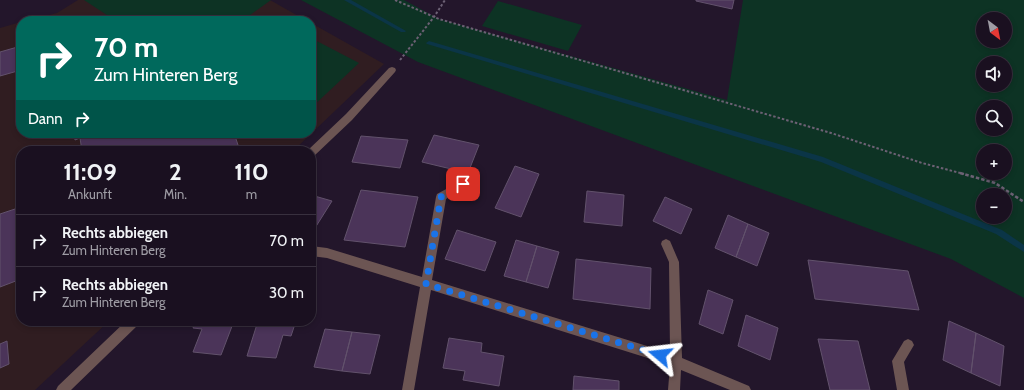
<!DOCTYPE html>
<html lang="de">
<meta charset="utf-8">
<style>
:root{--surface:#1a1020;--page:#231929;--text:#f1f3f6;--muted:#9f9da5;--line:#38303e}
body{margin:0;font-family:Cabin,sans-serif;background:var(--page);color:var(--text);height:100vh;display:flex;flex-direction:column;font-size:15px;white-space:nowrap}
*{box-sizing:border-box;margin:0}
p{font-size:13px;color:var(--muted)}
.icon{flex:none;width:22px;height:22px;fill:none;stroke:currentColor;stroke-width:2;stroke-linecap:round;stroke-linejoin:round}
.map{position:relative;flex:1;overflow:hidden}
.drawer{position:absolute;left:16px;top:146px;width:300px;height:180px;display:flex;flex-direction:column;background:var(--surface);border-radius:16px;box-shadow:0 2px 6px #0003,0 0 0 1px var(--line)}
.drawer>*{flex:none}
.banner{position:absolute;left:16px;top:16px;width:300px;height:122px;border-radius:16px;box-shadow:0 2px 6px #0003,0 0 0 1px var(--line);background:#00695c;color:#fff;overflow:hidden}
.needle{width:26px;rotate:148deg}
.controls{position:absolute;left:976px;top:12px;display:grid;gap:8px}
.controls a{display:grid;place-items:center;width:36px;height:36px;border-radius:50%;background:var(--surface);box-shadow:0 2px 6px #0003,0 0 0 1px var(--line);font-size:20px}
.pin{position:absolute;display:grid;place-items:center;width:34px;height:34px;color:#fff;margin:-17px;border-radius:8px;box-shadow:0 2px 6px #0006}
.me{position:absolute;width:44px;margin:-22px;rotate:287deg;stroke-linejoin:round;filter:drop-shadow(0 0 3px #0008)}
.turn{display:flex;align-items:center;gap:14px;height:84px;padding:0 12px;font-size:18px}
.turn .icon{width:52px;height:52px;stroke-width:2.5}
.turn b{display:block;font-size:28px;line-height:34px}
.then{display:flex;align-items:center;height:38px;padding:0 12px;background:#0003;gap:8px;font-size:15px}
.eta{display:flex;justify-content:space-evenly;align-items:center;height:68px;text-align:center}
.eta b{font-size:24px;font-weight:800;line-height:28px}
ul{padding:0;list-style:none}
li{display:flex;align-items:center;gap:12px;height:52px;padding:0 12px;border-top:1px solid var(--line)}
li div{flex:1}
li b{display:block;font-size:15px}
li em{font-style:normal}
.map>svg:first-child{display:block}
.education{fill:#301d21}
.green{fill:#0d3324;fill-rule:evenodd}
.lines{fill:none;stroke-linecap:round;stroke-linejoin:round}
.stream{fill:#0b3547;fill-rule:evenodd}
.building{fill:#4b3459;stroke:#62526c}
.path-far1{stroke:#6c6174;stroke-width:2;stroke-dasharray:2.5 2;stroke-linecap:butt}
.path{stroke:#6c6174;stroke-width:2.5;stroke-dasharray:3.5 2;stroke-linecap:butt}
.minor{fill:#6c5553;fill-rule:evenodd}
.route{stroke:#1a73e8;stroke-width:7;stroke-dasharray:0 12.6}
</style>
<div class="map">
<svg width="1024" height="390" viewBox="0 0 1024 390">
<rect width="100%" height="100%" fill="#23162b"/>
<!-- education -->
<path class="education" d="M78,0H270L307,21H26L57,13Z
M21,22V133H311V23L384,64L293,151H21V321H109L35,390H0V28Z"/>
<!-- green -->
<path class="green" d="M84,0H271L242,21H116Z
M301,0H404L439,19L727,100L743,0H1024V298L951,259L418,62ZM983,19H1005V41H983ZM983,63H1005V85H983ZM983,107H1005V129H983ZM983,151H1005V173H983ZM983,195H1005V217H983Z
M498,1L582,25L568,51L482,26Z
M311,38L359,63L311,108Z"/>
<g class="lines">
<!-- stream -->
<path class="stream" d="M344,0H351L406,31L405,32H401Z
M429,41L823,157L1002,230L1024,245V252L996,234L821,162L427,44L426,43Z"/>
</g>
<!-- building -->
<path class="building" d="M734,0L732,9L696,1V0Z
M21,46V70L0,76V52Z
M74,133H234L240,151H82L80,138L75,140Z
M434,135L479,145L468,173L422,162Z
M361,136L408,140L400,168L352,162Z
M515,166L539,174L521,217L495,208Z
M361,190L418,197L405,247L344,240Z
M587,191L624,195L622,226L584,222Z
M311,195L332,201L315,228L311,227Z
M665,197L692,209L681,234L653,221Z
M21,207V279L0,287V214Z
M728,215L748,224L736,257L715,248Z
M748,224L769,233L757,266L736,257Z
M457,230L496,242L485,271L445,259Z
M516,240L537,246L526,282L504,276Z
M537,246L559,252L548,288L526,282Z
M576,259L651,268L650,309L573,299Z
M808,260L908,271L919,310L815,299Z
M708,290L733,300L723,334L699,324Z
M746,315L778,328L770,360L738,346Z
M196,321H234L221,355L193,352L202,329L193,328Z
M258,321H296L291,336L283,335L276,358L247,356Z
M949,321L976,333L971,373L943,360Z
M325,329L352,332L342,371L314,367Z
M352,332L380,335L370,374L342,371Z
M976,333L1004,346L1000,386L971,373Z
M449,338L482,343L481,352L504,356L499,386L463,380L465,371L443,368Z
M818,339L858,341L870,390H830Z
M7,341L9,364L0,368V344Z
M574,376L619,381V390H573Z"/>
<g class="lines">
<!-- path-far1 -->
<path class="path-far1" d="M395,0L439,19L831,133L922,163L964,174
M400,60L434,17L445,0"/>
<!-- path -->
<path class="path" d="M960,173L995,183L1024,202"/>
<!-- minor -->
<path class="minor" d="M392,67L395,68L396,70L395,72L352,120L314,156L311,157V151L308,150L346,114L389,68Z
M463,180L466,181L468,184L466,187L446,199L432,280L670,353L669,262L661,244L662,241L666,239L670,241L679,262L682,358L749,386L751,390H730L681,370L680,390H668L670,365L431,290L414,390H402L420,287L327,258L311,256V246L327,248L422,277L436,197L437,194Z
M126,321H140L138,325L71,390H56L58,386Z
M908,339L912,341L914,345L904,362L909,390H897L892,361L904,341Z"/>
</g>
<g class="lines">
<!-- route -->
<path class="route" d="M463,184L441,197L426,284L660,355"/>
</g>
</svg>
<div class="controls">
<a><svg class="needle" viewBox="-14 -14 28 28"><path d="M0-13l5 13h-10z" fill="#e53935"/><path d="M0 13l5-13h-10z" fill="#9f9da5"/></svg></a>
<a><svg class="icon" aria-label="sound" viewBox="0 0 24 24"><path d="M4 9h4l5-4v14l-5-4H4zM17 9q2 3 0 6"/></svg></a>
<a><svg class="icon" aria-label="search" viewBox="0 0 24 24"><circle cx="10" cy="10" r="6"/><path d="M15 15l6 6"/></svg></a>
<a>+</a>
<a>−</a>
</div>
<div class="pin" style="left:463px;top:184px;background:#d93025"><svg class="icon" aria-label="arrive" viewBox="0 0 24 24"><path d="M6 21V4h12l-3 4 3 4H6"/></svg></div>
<svg class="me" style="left:660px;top:355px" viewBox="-20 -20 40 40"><path d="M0-17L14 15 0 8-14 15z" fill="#1a73e8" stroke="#fff" stroke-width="4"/></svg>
<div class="banner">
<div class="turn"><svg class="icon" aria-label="right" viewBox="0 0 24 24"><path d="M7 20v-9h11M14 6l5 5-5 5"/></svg><div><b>70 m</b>Zum Hinteren Berg</div></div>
<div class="then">Dann<svg class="icon" aria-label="right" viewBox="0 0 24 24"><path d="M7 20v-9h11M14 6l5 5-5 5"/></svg></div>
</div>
<section class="drawer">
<div class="eta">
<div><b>11:09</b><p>Ankunft</p></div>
<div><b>2</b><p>Min.</p></div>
<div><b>110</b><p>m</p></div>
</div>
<ul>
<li><svg class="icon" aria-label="right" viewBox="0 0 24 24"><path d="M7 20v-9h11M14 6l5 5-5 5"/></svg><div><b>Rechts abbiegen</b><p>Zum Hinteren Berg</p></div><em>70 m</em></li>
<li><svg class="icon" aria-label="right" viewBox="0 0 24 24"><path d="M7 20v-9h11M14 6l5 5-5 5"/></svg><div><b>Rechts abbiegen</b><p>Zum Hinteren Berg</p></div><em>30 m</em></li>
</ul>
</section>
</div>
